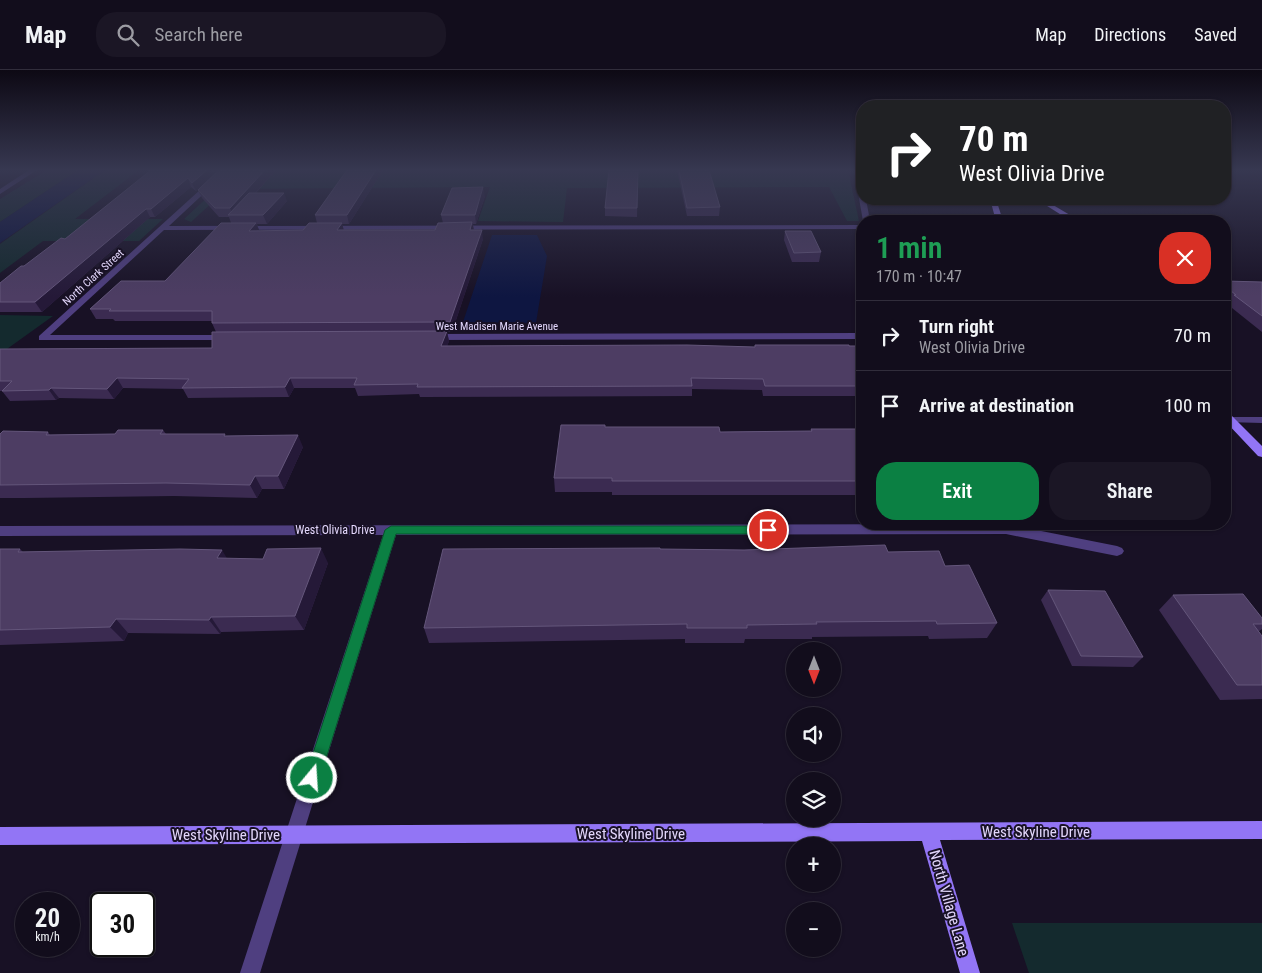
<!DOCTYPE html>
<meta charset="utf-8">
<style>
:root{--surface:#120d1c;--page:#1b1625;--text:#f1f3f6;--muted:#9c9ca3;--line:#312d3b;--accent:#0b8043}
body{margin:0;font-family:"Roboto Condensed",sans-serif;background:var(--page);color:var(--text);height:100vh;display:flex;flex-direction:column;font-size:19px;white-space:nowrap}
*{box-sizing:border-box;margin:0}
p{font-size:16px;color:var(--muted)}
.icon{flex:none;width:28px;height:28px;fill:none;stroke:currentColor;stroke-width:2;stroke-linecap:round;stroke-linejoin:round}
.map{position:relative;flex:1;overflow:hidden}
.panel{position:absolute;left:856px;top:145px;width:375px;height:315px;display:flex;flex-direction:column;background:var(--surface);border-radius:20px;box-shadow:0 1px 4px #0004,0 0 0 1px var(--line)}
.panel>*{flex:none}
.guide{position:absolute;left:856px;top:30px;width:375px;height:105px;border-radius:20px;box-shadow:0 1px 4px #0004,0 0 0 1px var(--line);background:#202124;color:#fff;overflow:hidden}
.needle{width:32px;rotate:180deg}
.tools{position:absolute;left:786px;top:572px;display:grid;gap:10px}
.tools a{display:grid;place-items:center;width:55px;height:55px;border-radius:50%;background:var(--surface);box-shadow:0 1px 4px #0004,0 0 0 1px var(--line);font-size:25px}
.speed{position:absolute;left:15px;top:822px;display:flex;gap:10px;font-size:25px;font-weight:700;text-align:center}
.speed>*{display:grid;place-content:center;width:65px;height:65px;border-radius:50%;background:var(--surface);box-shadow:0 1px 4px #0004,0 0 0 1px var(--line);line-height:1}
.speed small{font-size:12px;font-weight:400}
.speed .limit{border:2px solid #111;border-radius:8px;background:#fff;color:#111}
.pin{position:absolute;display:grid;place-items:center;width:42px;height:42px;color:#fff;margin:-21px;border:2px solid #fff;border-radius:50%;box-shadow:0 1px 5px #0007}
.me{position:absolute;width:55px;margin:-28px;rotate:18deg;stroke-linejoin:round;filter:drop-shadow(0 0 4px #0008)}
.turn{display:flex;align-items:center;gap:18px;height:105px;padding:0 20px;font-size:22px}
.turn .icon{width:65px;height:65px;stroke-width:2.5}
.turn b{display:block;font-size:35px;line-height:42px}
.round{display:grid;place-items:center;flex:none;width:52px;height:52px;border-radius:20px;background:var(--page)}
.headline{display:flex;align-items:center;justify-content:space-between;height:85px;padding:0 20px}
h1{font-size:30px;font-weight:600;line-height:38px;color:#1e9e55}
.cta{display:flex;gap:10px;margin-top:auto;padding:10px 20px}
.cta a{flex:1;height:58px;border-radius:20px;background:var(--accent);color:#fff;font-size:20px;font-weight:600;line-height:58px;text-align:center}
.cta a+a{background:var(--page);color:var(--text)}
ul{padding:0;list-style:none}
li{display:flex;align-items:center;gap:15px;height:70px;padding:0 20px;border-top:1px solid var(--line)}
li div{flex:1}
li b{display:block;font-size:19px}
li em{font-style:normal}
header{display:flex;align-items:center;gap:30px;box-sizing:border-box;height:70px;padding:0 25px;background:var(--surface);border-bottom:1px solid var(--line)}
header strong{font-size:24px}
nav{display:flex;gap:28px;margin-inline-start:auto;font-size:18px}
.search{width:350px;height:45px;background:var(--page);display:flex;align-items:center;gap:12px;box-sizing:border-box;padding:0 18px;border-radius:20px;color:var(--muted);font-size:19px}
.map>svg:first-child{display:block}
.green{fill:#142a2e}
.water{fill:#0e1641}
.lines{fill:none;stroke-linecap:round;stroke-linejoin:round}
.street{fill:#4f3f80;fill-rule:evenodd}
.secondary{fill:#9275f5;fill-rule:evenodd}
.wall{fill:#3b2b51}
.shaded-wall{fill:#251938}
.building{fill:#4d3d63;stroke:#64567b}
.route{fill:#0b8043;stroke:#07532c}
.labels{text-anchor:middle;stroke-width:4;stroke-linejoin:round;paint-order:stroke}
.far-street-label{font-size:11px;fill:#e3d7fc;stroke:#181125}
.street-label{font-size:12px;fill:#e3d7fc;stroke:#181125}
.near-street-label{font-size:15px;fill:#e3d7fc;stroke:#181125}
</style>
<header>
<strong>Map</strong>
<div class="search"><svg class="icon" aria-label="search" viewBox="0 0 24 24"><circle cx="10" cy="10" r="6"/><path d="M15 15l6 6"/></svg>Search here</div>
<nav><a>Map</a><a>Directions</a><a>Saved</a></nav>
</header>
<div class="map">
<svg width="1262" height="903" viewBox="0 0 1262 903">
<rect width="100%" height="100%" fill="#181125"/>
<!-- green -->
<path class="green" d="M47,100H78L0,152V129Z
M105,100H139L75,149H163L139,171H43L0,203V174Z
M237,100H848L859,151H847L829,117L567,118L563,152L478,151L490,117L227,119L191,152L184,149Z
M0,245L53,246L0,284Z
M1012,853H1262V903H1029Z"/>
<!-- water -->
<path class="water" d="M78,100H105L0,173V152Z
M492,165H537L547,186L536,253L463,252Z"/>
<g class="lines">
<!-- street -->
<path class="street" d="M29,100H37L0,124V119Z
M222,100H229L169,156L862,155V159L164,160L50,265H227L232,268L230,270H39V266Z
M854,100H860L862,129H866L870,151H863Z
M862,263V269L432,270L427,267L432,264Z
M1230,347H1262V353L1226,352V348Z
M1006,454L1117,476L1122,478L1124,481L1122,484L1117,486L1006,464L396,465L260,903H240L383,465L0,466V456Z"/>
<!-- secondary -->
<path class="secondary" d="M990,129H996L1003,151H996Z
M1036,129H1043L1080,151H1071Z
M1225,342L1229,343L1262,376V387L1258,386L1225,351Z
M1262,751V769L940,770L980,903H960L922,771L0,775V757Z"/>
</g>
<!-- wall -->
<path class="wall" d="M148,100H276L256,123L287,131L267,154H257L259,161L303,160L317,153L315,145L347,100H383L349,154H342L344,160H435L443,153L441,145L485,126L476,154H473L474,160L483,169L452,262H447L449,271L447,276L755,277V275L862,276V326H763L762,320L692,319V326L420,327L419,324L358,326L355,318H294L289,327L188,328L183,319L123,318L114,329L59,328L56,330L10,331L2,321H0V279L212,278L216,262L212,253V251H115L113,249H96L90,239L165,211L231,153L229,147H219L202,128L198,120L202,116L196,121L191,117L155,147H150L42,242H0V213L65,169L149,103Z
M638,100L637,147L605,146V138Z
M677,100H709L720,137L719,146H687Z
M785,161L821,182L819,192H792L784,170Z
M1225,211L1262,212V262L1227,234L1228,233L1225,231Z
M605,357L720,362L811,361V359H862V425H612V422H555L554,408Z
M163,360L166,364L226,366L303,377L284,419H262L257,428L174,426L25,428H0V364L48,362L50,365L115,364Z
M0,479H20L23,482L227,489L328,493L304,560L221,562L220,564L128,563L124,571L0,575Z
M660,479L888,482L945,496L997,553L987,568L929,569L928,566L812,567V569H745L744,573H685V569L429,573L424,558Z
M1048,520L1143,587L1133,597L1072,596L1041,530Z
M1173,525L1262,548V559L1258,562L1262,566V629L1220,630L1159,540Z"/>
<!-- shaded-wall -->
<path class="shaded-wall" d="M207,100H220L196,121L192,113Z
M265,100H276L235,145H233L230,138Z
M376,100H383L349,154L347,145Z
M188,108L191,117L155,147L151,139Z
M483,117L485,126L476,154L475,145Z
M284,123L287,131L267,154L263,145Z
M146,139L150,147L42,242L35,232Z
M472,152L474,161L470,160Z
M256,153L260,162L249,161Z
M342,153L344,162L337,160Z
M482,160L483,169L452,262L450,252Z
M447,261L449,271L444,286L441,276Z
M117,308L123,318L114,329L107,319Z
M290,308L294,318L289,327L285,317Z
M51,318L59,328L56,330L49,320Z
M298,365L303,377L284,419L278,406Z
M255,406L262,419L257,428L250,415Z
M321,478L328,493L304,560L295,546Z
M222,480L231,495L217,488Z
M211,547L221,562L220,564L209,550Z
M116,549L128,563L124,571L110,557Z"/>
<!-- building -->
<path class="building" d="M148,100H207L192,113L188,108L151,139H146L35,232H0V213L21,196H24L61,168L65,169L151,100Z
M219,100H265L230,138H215L198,120Z
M347,100H376L347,145H315Z
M609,100H638L637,138H605Z
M679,100H709L720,137L687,138Z
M483,117L475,145H441L452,118Z
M249,123H284L263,145H228Z
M472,152L470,160H482L450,252L212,253V241H109L111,239H90L121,211H165L221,153H256L249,161L303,160L309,153H342L337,160H435L438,153Z
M785,161H811L821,182L794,183Z
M1225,211L1262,212V246L1234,225H1236L1225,216Z
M447,261L441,276L687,275L755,277V275H849V276H862V316H765L763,309L691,308L692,316L417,317L418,314L354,315L357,308H290L285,317L182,318L189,309L117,308L107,319L51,318L49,320L2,321L12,311H0V279L212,278V262Z
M561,355H605V357H719L720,362L812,361L811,359H862V411H612V408H554Z
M118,360H163L160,364H225L224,366L298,365L278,406H255L250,415L166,413L0,415V364L3,361L48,362L46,365L115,364Z
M885,475L888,482L939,481L945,496L969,495L997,553L937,554L936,551L816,552L817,554L747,555V558H687V554L424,558L443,479L660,478V479L744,480Z
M321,478L295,546L211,547L209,550L116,549L110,557L0,560V479H20L18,482L180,479L222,480L217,488L263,489L267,479Z
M1048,520L1105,521L1143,587L1081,586Z
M1243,524L1262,548V554H1253L1262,566V615H1237L1173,525Z"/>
<!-- sky -->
<linearGradient id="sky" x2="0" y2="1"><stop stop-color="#0d0914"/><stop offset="0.44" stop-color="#373851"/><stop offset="1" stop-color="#373851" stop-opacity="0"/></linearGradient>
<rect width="1262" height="227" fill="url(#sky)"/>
<!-- route -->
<path class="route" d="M391,456H768L774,460L768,464H396L320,708L318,713L312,715L307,713L305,708L385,460Z"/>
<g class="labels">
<!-- far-street labels -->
<g class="far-street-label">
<text transform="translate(93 207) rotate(-42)" y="4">North Clark Street</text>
<text x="497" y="260">West Madisen Marie Avenue</text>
</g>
<!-- street labels -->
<g class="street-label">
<text x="335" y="464">West Olivia Drive</text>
</g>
<!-- near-street labels -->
<g class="near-street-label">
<text x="1036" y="767">West Skyline Drive</text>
<text x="631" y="769">West Skyline Drive</text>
<text x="226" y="770">West Skyline Drive</text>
<text transform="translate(949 833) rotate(74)" y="5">North Village Lane</text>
</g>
</g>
</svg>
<div class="tools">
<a><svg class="needle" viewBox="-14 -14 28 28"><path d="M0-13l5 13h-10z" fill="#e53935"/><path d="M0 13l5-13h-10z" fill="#9c9ca3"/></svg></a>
<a><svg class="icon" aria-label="sound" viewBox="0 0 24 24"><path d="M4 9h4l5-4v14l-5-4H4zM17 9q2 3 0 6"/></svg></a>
<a><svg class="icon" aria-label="layers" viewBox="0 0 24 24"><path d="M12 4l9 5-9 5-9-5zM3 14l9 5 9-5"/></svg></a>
<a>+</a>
<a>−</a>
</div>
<div class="speed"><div>20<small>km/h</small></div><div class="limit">30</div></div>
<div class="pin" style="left:768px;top:460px;background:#d93025"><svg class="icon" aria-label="arrive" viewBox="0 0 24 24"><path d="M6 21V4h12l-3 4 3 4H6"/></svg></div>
<svg class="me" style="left:312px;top:708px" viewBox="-20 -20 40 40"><circle r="17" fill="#0b8043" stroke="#fff" stroke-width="3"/><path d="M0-11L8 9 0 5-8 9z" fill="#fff"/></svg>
<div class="guide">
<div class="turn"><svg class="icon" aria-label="right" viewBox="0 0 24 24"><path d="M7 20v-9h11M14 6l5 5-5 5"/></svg><div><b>70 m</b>West Olivia Drive</div></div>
</div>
<section class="panel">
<div class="headline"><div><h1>1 min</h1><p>170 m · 10:47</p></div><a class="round" style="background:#d93025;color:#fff"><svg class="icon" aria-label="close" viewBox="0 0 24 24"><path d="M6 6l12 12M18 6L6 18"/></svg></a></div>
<ul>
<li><svg class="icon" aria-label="right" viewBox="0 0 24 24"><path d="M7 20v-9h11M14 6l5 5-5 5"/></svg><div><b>Turn right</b><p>West Olivia Drive</p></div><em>70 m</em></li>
<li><svg class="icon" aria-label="arrive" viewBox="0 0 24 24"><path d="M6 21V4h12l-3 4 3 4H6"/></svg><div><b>Arrive at destination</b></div><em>100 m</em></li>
</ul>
<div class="cta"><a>Exit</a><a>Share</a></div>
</section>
</div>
